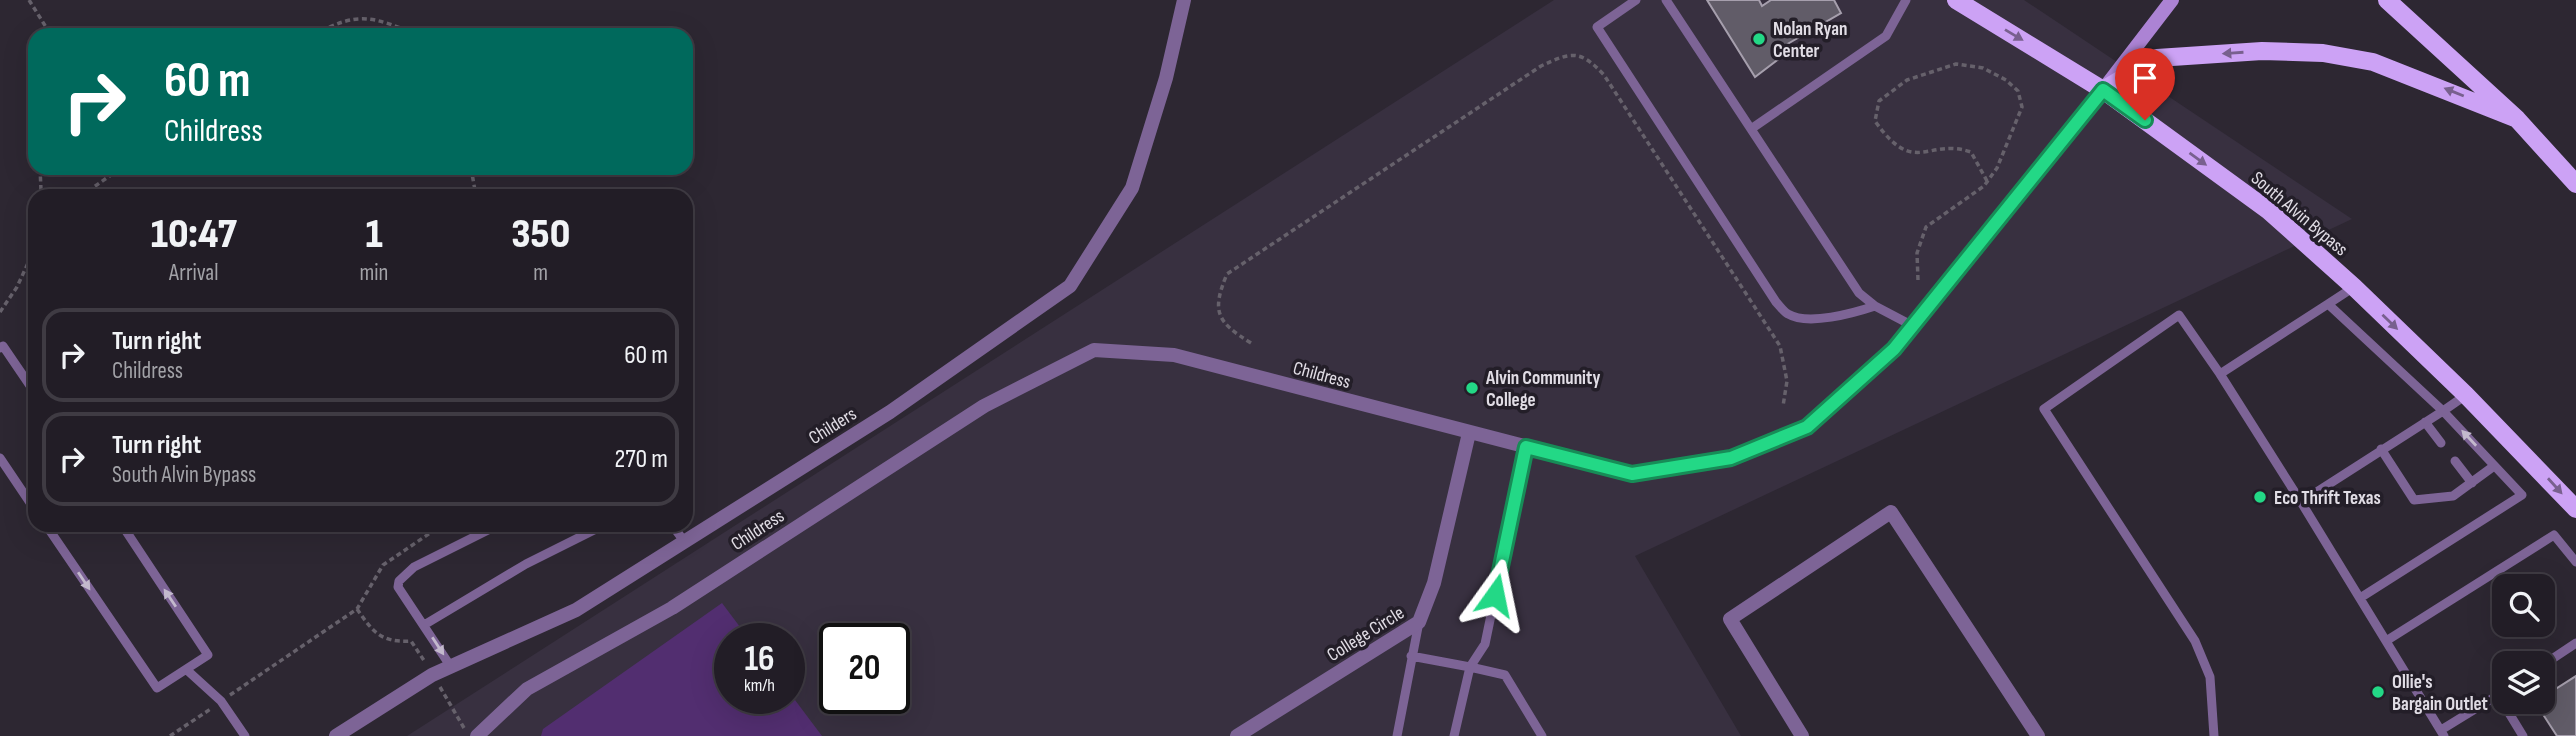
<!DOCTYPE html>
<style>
:root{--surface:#221d26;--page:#2e2a32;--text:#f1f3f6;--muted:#a2a2a7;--line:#3f3b43}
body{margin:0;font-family:"Sofia Sans Condensed",sans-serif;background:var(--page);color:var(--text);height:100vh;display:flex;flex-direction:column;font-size:26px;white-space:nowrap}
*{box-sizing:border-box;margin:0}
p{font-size:23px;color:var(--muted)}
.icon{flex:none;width:38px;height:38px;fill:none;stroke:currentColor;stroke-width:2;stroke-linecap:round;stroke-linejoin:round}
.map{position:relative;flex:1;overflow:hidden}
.panel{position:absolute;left:28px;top:189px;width:665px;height:343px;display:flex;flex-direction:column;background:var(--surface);border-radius:21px;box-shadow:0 7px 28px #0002,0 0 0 2px var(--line)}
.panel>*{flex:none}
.guide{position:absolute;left:28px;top:28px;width:665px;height:147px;border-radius:21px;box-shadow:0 7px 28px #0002,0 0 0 2px var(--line);background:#00695c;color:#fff;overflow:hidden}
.fabs{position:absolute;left:2492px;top:574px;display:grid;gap:14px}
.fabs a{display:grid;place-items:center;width:63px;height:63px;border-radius:14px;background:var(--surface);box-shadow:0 7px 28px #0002,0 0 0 2px var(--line);font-size:35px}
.speed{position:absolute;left:714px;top:623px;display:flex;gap:14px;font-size:35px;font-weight:700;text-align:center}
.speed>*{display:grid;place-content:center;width:91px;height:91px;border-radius:50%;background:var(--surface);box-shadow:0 7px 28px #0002,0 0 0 2px var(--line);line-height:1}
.speed small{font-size:18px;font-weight:400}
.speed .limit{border:4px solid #111;border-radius:10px;background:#fff;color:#111}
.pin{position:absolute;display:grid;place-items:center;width:60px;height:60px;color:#fff;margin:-72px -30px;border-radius:50% 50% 50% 0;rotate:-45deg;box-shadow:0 0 7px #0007}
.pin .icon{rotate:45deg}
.me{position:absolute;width:77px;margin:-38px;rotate:12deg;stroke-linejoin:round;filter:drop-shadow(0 0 5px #0008)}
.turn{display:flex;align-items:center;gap:24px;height:147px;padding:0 21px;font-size:32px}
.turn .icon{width:91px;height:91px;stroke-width:2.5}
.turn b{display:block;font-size:49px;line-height:60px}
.eta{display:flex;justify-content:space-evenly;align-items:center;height:119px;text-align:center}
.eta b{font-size:42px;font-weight:800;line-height:49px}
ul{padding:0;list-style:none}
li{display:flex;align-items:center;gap:21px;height:94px;margin:0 14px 10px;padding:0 7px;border:4px solid var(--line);border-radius:21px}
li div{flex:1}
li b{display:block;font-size:26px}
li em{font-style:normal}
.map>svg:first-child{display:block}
.built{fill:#383040;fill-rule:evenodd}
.green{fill:#522e70}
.building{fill:#615c68;stroke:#a69fad;stroke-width:2}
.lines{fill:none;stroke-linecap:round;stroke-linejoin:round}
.path{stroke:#66616b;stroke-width:3.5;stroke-dasharray:5 3.5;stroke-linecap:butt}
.service{stroke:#7d6496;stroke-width:9}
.minor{stroke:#7d6496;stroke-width:14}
.secondary{stroke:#ac83d4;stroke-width:14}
.primary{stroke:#cca2f5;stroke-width:18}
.oneway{fill:#78608e}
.oneway2{fill:#c3b9cd}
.route-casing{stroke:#178c57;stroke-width:18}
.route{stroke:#23d886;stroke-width:12}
.poi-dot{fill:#23d886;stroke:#231e28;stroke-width:2.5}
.labels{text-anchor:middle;stroke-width:7;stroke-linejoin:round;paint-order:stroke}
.poi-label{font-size:19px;font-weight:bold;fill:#e1dde5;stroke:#231e28;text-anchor:start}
.street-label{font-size:19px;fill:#e1dde5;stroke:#231e28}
</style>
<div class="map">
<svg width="2576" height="736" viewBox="0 0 2576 736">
<rect width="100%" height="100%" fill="#2d2732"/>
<!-- built -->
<path class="built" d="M1554,0H2024L2352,219L1635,556L1741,736H407ZM730,639H789V698H730ZM835,639H894V698H835Z"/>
<!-- green -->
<path class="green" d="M722,603L749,639H730V698H789V692L822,736H541L543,729Z"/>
<!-- building -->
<path class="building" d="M1707,0H1759L1762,6L1771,0H1834L1841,13L1784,46L1788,52L1755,77Z
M2576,676V736H2557L2535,702H2543V697Z"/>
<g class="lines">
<!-- path -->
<path class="path" d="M29,0L51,35
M314,35C359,10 373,17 418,35
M40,168L41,190L46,196
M471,168L476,196
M81,196L121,168
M1918,280L1917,253L1926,227L1984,186L1997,168L2022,107L2018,91L2006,80L1983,68L1956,64L1907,80L1879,101L1875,121C1915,178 1927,137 1971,152L1987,181
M0,312L17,287L35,248
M1251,343C1217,322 1211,312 1227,274L1541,66C1571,52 1580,49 1604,75L1780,346L1787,381L1783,406
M357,609C373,632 381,643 411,641L425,662
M440,687L464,728
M230,695L357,609L383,565L442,525
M170,736L212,708"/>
<!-- service -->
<path class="service" d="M1636,0L1597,27L1776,302C1779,305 1784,312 1788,314C1808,326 1854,313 1875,306
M1666,0L1859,293L1875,306L1913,326
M1751,129L1886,36L1906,0
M2354,287L2328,304L2443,411L2466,395
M0,348L3,346L35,393
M2220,374L2301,502
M2425,422L2441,443
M1526,447L1485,644L1470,667L1505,675L1542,736
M2381,449L2414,500L2453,496L2494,466
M0,458L35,510
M2455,461L2472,483
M46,525L157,688L208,655L122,525
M672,525L684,541
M2360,598L2522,495L2443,411L2301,502L2444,736
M424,625L526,564L604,525
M2386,641L2554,535L2576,562
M1411,656L1470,667L1454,736
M2543,665L2576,643
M451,667L398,587L399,581L414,567L498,525
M188,671L221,701L245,736
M2504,690L2498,695L2523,736
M2441,730L2498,695
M1397,736L1419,622
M2214,736L2210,677L2195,641L2044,409L2179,315L2220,374L2328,304"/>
<!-- minor -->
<path class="minor" d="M336,736L432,675L576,610L890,412L1070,286L1132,188L1166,78L1184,0
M477,736L527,689L672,608L984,406L1094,350L1174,355L1632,474L1731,458L1807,427L1894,349L2103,90
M1237,736L1419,622L1434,583L1469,433
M1802,736L1730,619L1891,512L2038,736"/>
<!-- secondary -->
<path class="secondary" d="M2106,86L2172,0"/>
<!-- primary -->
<path class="primary" d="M1956,0L2103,90L2269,211L2354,287L2466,395L2576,509
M2387,0L2517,119L2576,184
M2103,90L2157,58L2262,51L2323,53L2373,62L2517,119"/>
</g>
<!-- one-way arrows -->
<defs><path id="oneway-solid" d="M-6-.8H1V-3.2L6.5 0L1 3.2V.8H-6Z" transform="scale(1.75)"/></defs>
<g class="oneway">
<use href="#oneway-solid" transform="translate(2014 35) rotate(31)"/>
<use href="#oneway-solid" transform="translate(2233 53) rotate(176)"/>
<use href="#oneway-solid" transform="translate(2454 92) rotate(-158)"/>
<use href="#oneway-solid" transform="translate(2198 159) rotate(36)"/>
<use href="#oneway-solid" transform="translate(2390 322) rotate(44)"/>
<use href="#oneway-solid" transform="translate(2555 486) rotate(48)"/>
</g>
<g class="oneway2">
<use href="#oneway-solid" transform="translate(2469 438) rotate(-133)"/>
<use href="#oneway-solid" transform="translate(84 581) rotate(56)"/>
<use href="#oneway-solid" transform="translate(170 598) rotate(-124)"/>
<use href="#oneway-solid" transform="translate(438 646) rotate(57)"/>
</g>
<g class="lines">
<defs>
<path id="route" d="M1495,595L1526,447L1632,474L1731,458L1807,427L1894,349L2103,90L2145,120"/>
</defs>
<!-- route casing -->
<use href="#route" class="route-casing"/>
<!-- route -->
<use href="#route" class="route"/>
</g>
<!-- markers -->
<g class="poi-dot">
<circle cx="1759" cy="39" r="7"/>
<circle cx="1472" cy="388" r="7"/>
<circle cx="2260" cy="497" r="7"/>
<circle cx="2378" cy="692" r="7"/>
</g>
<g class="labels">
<!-- poi labels -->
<g class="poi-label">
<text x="1773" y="35">Nolan Ryan<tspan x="1773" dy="22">Center</tspan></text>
<text x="1486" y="384">Alvin Community<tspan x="1486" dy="22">College</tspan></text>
<text x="2274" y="504">Eco Thrift Texas</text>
<text x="2392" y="688">Ollie's<tspan x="2392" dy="22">Bargain Outlet</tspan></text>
</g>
<!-- street labels -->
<g class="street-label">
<text transform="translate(2300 213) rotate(40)" y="7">South Alvin Bypass</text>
<text transform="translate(1322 374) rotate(15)" y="7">Childress</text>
<text transform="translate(832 425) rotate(-32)" y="7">Childers</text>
<text transform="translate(757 529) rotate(-33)" y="7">Childress</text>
<text transform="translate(1365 633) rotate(-32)" y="7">College Circle</text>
</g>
</g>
</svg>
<div class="fabs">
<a><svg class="icon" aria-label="search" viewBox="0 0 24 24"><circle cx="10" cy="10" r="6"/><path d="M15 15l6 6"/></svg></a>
<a><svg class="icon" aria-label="layers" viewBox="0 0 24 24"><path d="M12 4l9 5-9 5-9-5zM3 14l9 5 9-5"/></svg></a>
</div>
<div class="speed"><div>16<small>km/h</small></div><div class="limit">20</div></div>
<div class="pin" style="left:2145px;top:120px;background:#d93025"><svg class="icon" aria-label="arrive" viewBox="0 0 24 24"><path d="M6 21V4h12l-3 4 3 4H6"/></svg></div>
<svg class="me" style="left:1495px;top:595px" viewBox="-20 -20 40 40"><path d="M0-17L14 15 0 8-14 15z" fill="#23d886" stroke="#fff" stroke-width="4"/></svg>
<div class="guide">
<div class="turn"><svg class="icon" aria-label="right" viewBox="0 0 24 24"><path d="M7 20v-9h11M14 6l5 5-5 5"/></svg><div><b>60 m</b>Childress</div></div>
</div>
<section class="panel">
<div class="eta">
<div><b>10:47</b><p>Arrival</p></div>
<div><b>1</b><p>min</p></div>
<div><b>350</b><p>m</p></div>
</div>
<ul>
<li><svg class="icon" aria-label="right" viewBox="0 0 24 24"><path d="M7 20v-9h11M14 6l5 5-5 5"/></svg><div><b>Turn right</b><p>Childress</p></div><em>60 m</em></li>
<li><svg class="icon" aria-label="right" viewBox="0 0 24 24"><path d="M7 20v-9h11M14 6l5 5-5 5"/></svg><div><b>Turn right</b><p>South Alvin Bypass</p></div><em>270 m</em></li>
</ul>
</section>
</div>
